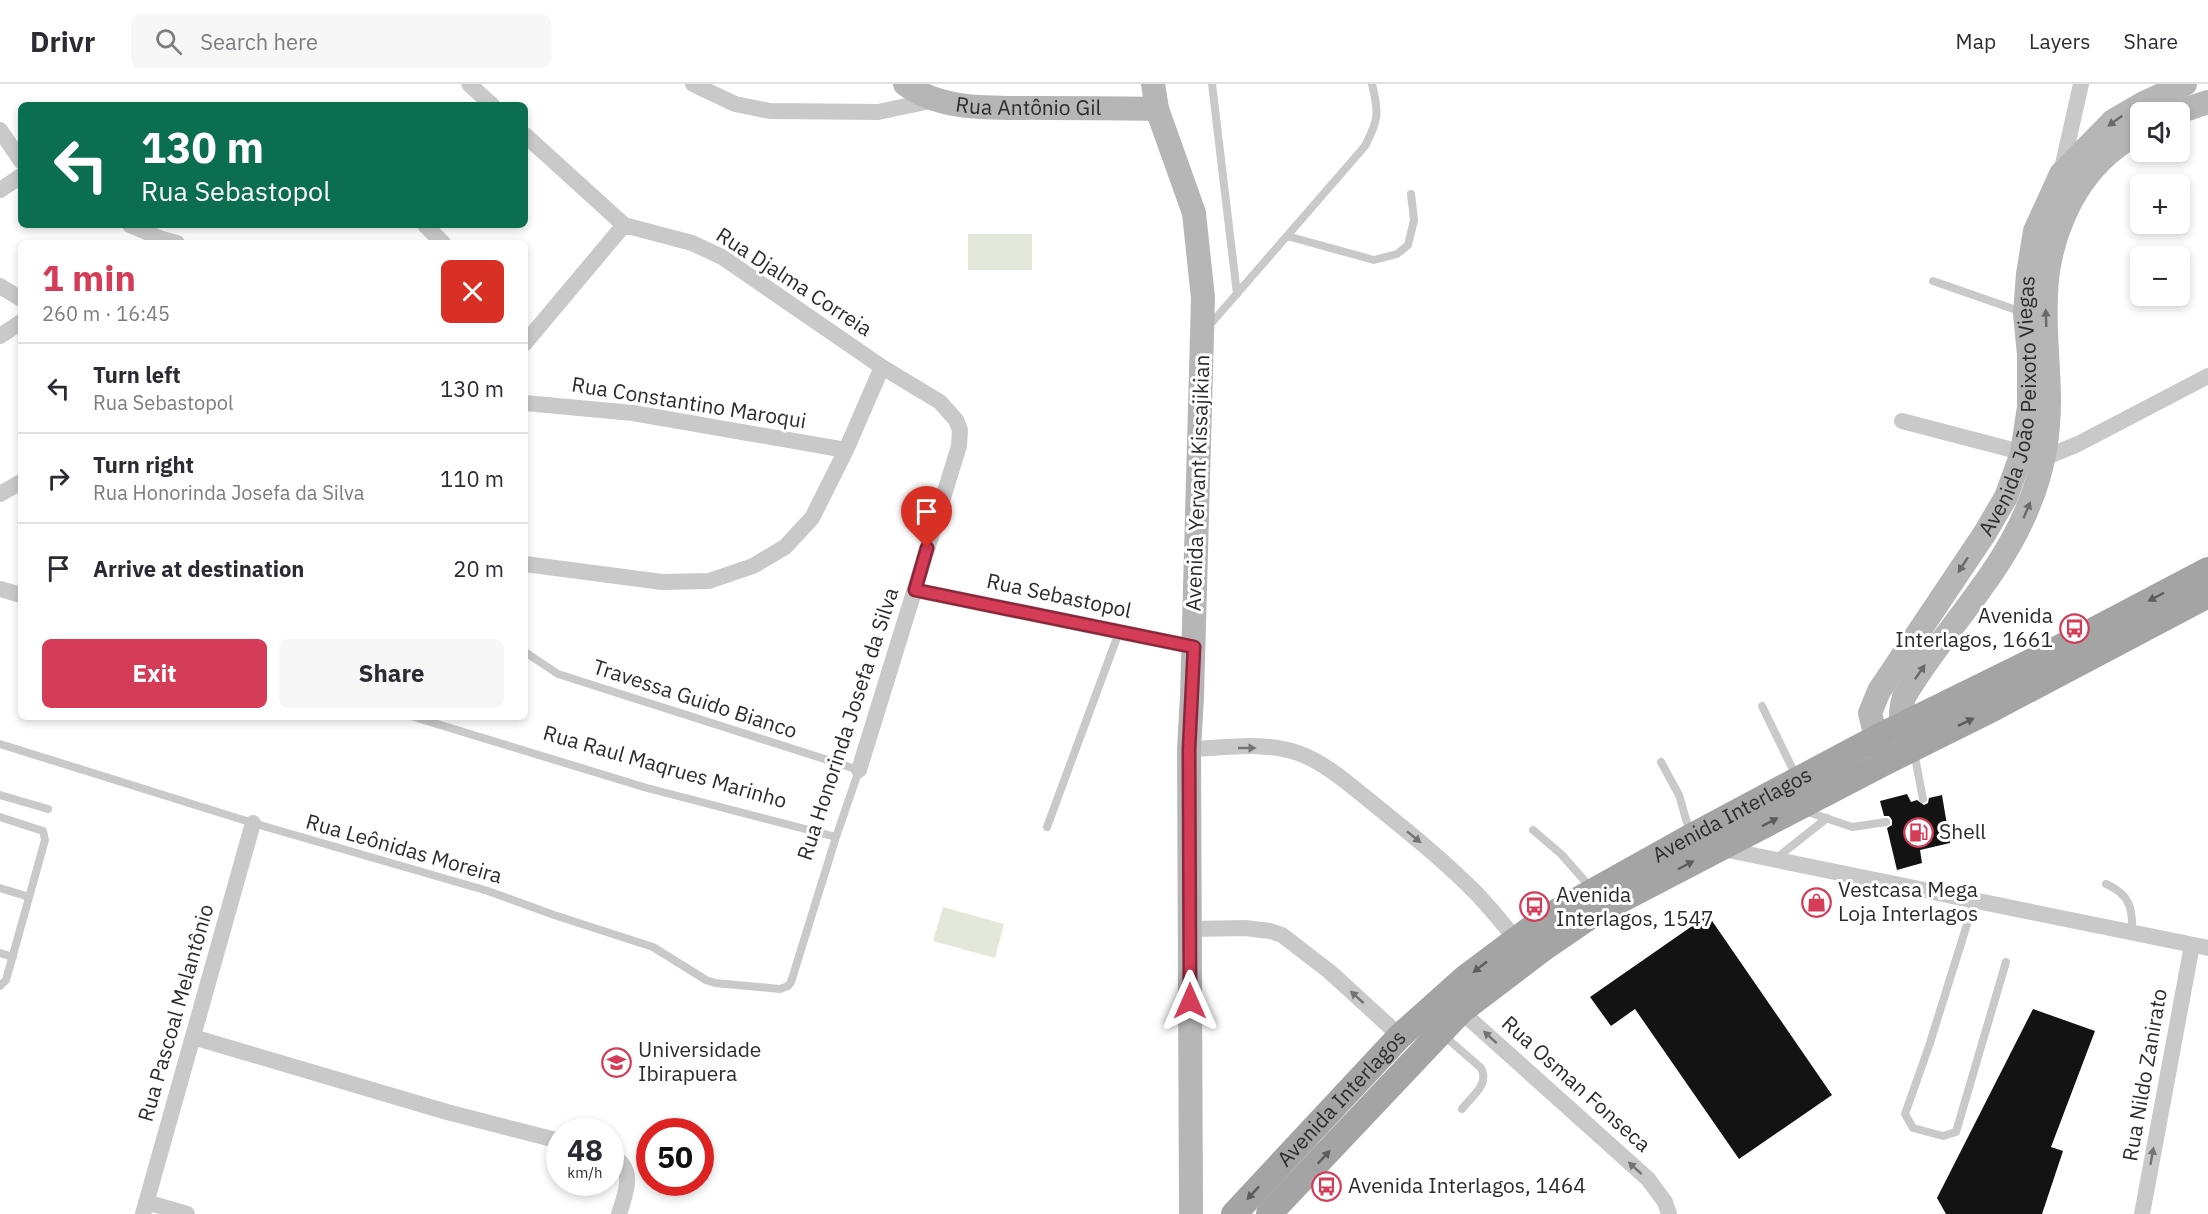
<!DOCTYPE html>
<meta charset="utf-8">
<style>
:root{--surface:#fff;--page:#f7f7f7;--text:#2b2b33;--muted:#7c7c81;--line:#e1e1e2;--accent:#d43c57}
body{margin:0;font-family:"IBM Plex Sans",sans-serif;background:var(--page);color:var(--text);height:100vh;display:flex;flex-direction:column;font-size:22px;white-space:nowrap}
*{box-sizing:border-box;margin:0}
p{font-size:20px;color:var(--muted)}
.icon{flex:none;width:33px;height:33px;fill:none;stroke:currentColor;stroke-width:2;stroke-linecap:round;stroke-linejoin:round}
.map{position:relative;flex:1;overflow:hidden}
.drawer{position:absolute;left:18px;top:156px;width:510px;height:480px;display:flex;flex-direction:column;background:var(--surface);border-radius:9px;box-shadow:0 3px 9px #0003}
.drawer>*{flex:none}
.top-card{position:absolute;left:18px;top:18px;width:510px;height:126px;border-radius:9px;box-shadow:0 3px 9px #0003;background:#0b6e4f;color:#fff;overflow:hidden}
.tools{position:absolute;left:2130px;top:18px;display:grid;gap:12px}
.tools a{display:grid;place-items:center;width:60px;height:60px;border-radius:9px;background:var(--surface);box-shadow:0 3px 9px #0003;font-size:30px}
.speed{position:absolute;left:546px;top:1034px;display:flex;gap:12px;font-size:30px;font-weight:700;text-align:center}
.speed>*{display:grid;place-content:center;width:78px;height:78px;border-radius:50%;background:var(--surface);box-shadow:0 3px 9px #0003;line-height:1}
.speed small{font-size:15px;font-weight:400}
.speed .limit{border:9px solid #d22;background:#fff;color:#111}
.pin{position:absolute;display:grid;place-items:center;width:51px;height:51px;color:#fff;margin:-62px -26px;border-radius:50% 50% 50% 0;rotate:-45deg;box-shadow:0 0 6px #0007}
.pin .icon{rotate:45deg}
.me{position:absolute;width:66px;margin:-33px;rotate:0deg;stroke-linejoin:round;filter:drop-shadow(0 0 4px #0008)}
.turn{display:flex;align-items:center;gap:21px;height:126px;padding:0 24px;font-size:27px}
.turn .icon{width:78px;height:78px;stroke-width:2.5}
.turn b{display:block;font-size:42px;line-height:51px}
.round{display:grid;place-items:center;flex:none;width:63px;height:63px;border-radius:9px;background:var(--page)}
.overview{display:flex;align-items:center;justify-content:space-between;height:102px;padding:0 24px}
h1{font-size:36px;font-weight:800;line-height:45px;color:var(--accent)}
.primary-button{display:flex;gap:12px;margin-top:auto;padding:12px 24px}
.primary-button a{flex:1;height:69px;border-radius:9px;background:var(--accent);color:#fff;font-size:24px;font-weight:800;line-height:69px;text-align:center}
.primary-button a+a{background:var(--page);color:var(--text)}
ul{padding:0;list-style:none}
li{display:flex;align-items:center;gap:18px;height:90px;padding:0 24px;border-top:2px solid var(--line)}
li div{flex:1}
li b{display:block;font-size:22px}
li em{font-style:normal}
header{display:flex;align-items:center;gap:36px;box-sizing:border-box;height:84px;padding:0 30px;background:var(--surface);border-bottom:2px solid var(--line)}
header strong{font-size:28px}
nav{display:flex;gap:33px;margin-inline-start:auto;font-size:21px}
.search{width:420px;height:54px;background:var(--page);display:flex;align-items:center;gap:15px;box-sizing:border-box;padding:0 21px;border-radius:9px;color:var(--muted);font-size:22px}
.map>svg:first-child{display:block}
.green{fill:#e3e8da}
.building{fill:#131313}
.lines{fill:none;stroke-linecap:round;stroke-linejoin:round}
.lane{stroke:#c9c9c9;stroke-width:8}
.street{stroke:#c9c9c9;stroke-width:16}
.secondary{stroke:#b6b6b6;stroke-width:24}
.primary{stroke:#a4a4a4;stroke-width:26}
.oneway{fill:#6a6a6a}
.oneway2{fill:#5c5c5c}
.oneway3{fill:#737373}
.route-casing{stroke:#8a2739;stroke-width:15}
.route{stroke:#d43c57;stroke-width:10}
.labels{text-anchor:middle;stroke-width:6;stroke-linejoin:round;paint-order:stroke}
.street-label{font-size:21px;fill:#2c2c2c;stroke:#fff}
.poi-label{font-size:21px;fill:#2c2c2c;stroke:#fff;text-anchor:start}
</style>
<header>
<strong>Drivr</strong>
<div class="search"><svg class="icon" aria-label="search" viewBox="0 0 24 24"><circle cx="10" cy="10" r="6"/><path d="M15 15l6 6"/></svg>Search here</div>
<nav><a>Map</a><a>Layers</a><a>Share</a></nav>
</header>
<div class="map">
<svg width="2208" height="1130" viewBox="0 0 2208 1130">
<rect width="100%" height="100%" fill="#fff"/>
<!-- green -->
<path class="green" d="M968,150H1032V186H968Z
M943,823L1004,840L995,874L933,857Z"/>
<!-- building -->
<path class="building" d="M1907,710L1911,718L1917,716L1924,721L1928,719L1929,714L1942,711L1950,759L1920,766L1922,779L1897,786L1887,744L1892,741V736L1889,732H1884L1880,717Z
M1708,831L1832,1011L1739,1075L1635,925L1611,942L1590,913Z
M2033,925L2095,947L2051,1063L2063,1067L2042,1130H1946L1937,1114Z"/>
<g class="lines">
<!-- lane -->
<path class="lane" d="M1212,0L1237,210
M1287,152L1374,176L1397,170L1408,161L1414,136L1411,110
M1933,197L2022,228
M1208,243L1365,62C1379,35 1379,29 1372,0
M1762,622L1797,694
M414,633L647,704L836,753
M0,660L253,739L488,807L554,831L653,863L706,896L715,899L780,905L788,902L791,898L836,753L859,686L558,590L525,568
M1914,668L1923,715
M1661,678L1679,711L1690,749
M0,711L48,725
M1805,727L1852,743L1886,738
M0,733L43,747L45,756L6,896L0,902
M1047,743L1119,548
M1533,746L1561,770L1592,805
M1774,776L1827,734
M2106,800C2130,810 2133,825 2132,849
M0,804L29,813
M1974,818L1929,962L1905,1030L1913,1044L1943,1052L1956,1048L2006,878
M0,869L13,873
M1442,950L1481,984C1490,1000 1472,1012 1462,1025"/>
<!-- street -->
<path class="street" d="M469,0L492,21
M693,0L735,20L770,27L878,28L935,16
M0,46L21,77
M525,51L624,141L692,159L722,173L882,283L940,318L956,336L960,346L959,362L859,686
M2061,89L2081,0
M0,106L21,92
M130,141L162,155L177,159
M425,141L443,159
M0,202L21,215
M0,252L21,238
M525,259L624,141
M525,319L633,329L846,366
M1902,337L2044,374L2078,360L2208,292
M0,410L21,398
M525,480L662,498L709,497L753,482L785,463L812,434L846,366L882,283
M0,505L21,511
M915,506L1194,563
M1189,665C1223,664 1265,657 1298,669C1324,678 1349,700 1370,717C1406,746 1441,774 1474,807C1489,822 1502,839 1516,855
M1718,764L2208,864
M1190,845L1245,844L1270,847L1282,851L1330,888L1400,952
M1454,921L1648,1095L1665,1118L1669,1130
M193,953L447,1028L560,1057
M610,1071C637,1084 626,1108 619,1130
M146,1118L187,1130
M143,1130L253,739
M2142,1130L2192,861"/>
<!-- secondary -->
<g class="secondary">
<path id="s1" d="M905,0C944,29 1000,23 1047,24C1083,24 1120,24 1157,25"/>
<path d="M1153,0L1157,25L1194,129L1203,214L1192,613L1189,665L1191,1130"/>
<path d="M2178,28L2208,18"/>
<path d="M1909,657C1900,641 1899,630 1904,613C1942,548 2000,493 2028,423C2042,390 2049,353 2049,317C2049,282 2044,247 2046,212C2047,161 2069,104 2108,70C2118,61 2130,54 2140,45"/>
<path id="s2" d="M1884,673L1876,654L1870,629L1879,607L1985,449L2006,413L2022,369L2029,323V271L2025,229L2028,190L2035,147L2061,90L2113,37L2144,19L2185,0"/>
</g>
<!-- primary -->
<g class="primary">
<path id="s3" d="M1234,1130L1400,952L1465,894L1545,834L1690,753L1876,654L2077,555L2208,486"/>
<path d="M1269,1130L1461,927L1544,864L1592,831L1886,678L1994,624L2208,511"/>
</g>
</g>
<!-- one-way arrows -->
<defs><path id="oneway-solid" d="M-6-.8H1V-3.2L6.5 0L1 3.2V.8H-6Z" transform="scale(1.5)"/></defs>
<g class="oneway">
<use href="#oneway-solid" transform="translate(2115 37) rotate(144)"/>
<use href="#oneway-solid" transform="translate(2046 234) rotate(-92)"/>
<use href="#oneway-solid" transform="translate(2027 426) rotate(-67)"/>
<use href="#oneway-solid" transform="translate(1963 481) rotate(123)"/>
<use href="#oneway-solid" transform="translate(1920 588) rotate(-55)"/>
</g>
<g class="oneway2">
<use href="#oneway-solid" transform="translate(2156 513) rotate(152)"/>
<use href="#oneway-solid" transform="translate(1966 638) rotate(-26)"/>
<use href="#oneway-solid" transform="translate(1770 738) rotate(-27)"/>
<use href="#oneway-solid" transform="translate(1686 781) rotate(-28)"/>
<use href="#oneway-solid" transform="translate(1480 883) rotate(142)"/>
<use href="#oneway-solid" transform="translate(1324 1073) rotate(-47)"/>
<use href="#oneway-solid" transform="translate(1253 1109) rotate(133)"/>
</g>
<g class="oneway3">
<use href="#oneway-solid" transform="translate(1247 664)"/>
<use href="#oneway-solid" transform="translate(1414 753) rotate(39)"/>
<use href="#oneway-solid" transform="translate(1357 913) rotate(-138)"/>
<use href="#oneway-solid" transform="translate(1490 953) rotate(-138)"/>
<use href="#oneway-solid" transform="translate(2152 1072) rotate(-80)"/>
<use href="#oneway-solid" transform="translate(1635 1084) rotate(-138)"/>
</g>
<g class="lines">
<defs>
<path id="route" d="M927,464L915,506L1194,563L1189,665L1190,917"/>
</defs>
<!-- route casing -->
<use href="#route" class="route-casing"/>
<!-- route -->
<use href="#route" class="route"/>
</g>
<!-- icons -->
<defs>
<symbol id="bus-ring" viewBox="-11 -11 22 22"><circle r="9.5" fill="#fff" stroke="#d43c57" stroke-width="1.5"/><path d="M-5-6H5V4H4V6H2V4H-2V6H-4V4H-5ZM-3.5-4V0h7V-4ZM-3.5 1.2v1.5H-2V1.2ZM2 1.2v1.5H3.5V1.2Z" fill="#d43c57"/></symbol>
<symbol id="fuel-ring" viewBox="-11 -11 22 22"><circle r="9.5" fill="#fff" stroke="#d43c57" stroke-width="1.5"/><path d="M-5.5-6h7V0h2V4h1.3V-2.5L3-4.5l.8-.8L6-3V5H2.5V1h-1V6h-7ZM-4.2-4.7v3.2H.2V-4.7Z" fill="#d43c57"/></symbol>
<symbol id="shop-ring" viewBox="-11 -11 22 22"><circle r="9.5" fill="#fff" stroke="#d43c57" stroke-width="1.5"/><path d="M-5-2.5h2.3a2.7 3.5 0 0 1 5.4 0H5L5.5 6h-11ZM-1.5-2.5h3a1.5 2.3 0 0 0-3 0Z" fill="#d43c57"/></symbol>
<symbol id="university-ring" viewBox="-11 -11 22 22"><circle r="9.5" fill="#fff" stroke="#d43c57" stroke-width="1.5"/><path d="M0-5L7-2L0 1L-7-2ZM-4 1L0 2.5L4 1V4Q0 6-4 4Z" fill="#d43c57"/></symbol>
</defs>
<g fill-rule="evenodd">
<use href="#bus-ring" x="2058" y="528" width="33" height="33"/>
<use href="#fuel-ring" x="1902" y="732" width="33" height="33"/>
<use href="#shop-ring" x="1800" y="802" width="33" height="33"/>
<use href="#bus-ring" x="1518" y="806" width="33" height="33"/>
<use href="#university-ring" x="600" y="962" width="33" height="33"/>
<use href="#bus-ring" x="1310" y="1086" width="33" height="33"/>
</g>
<g class="labels">
<!-- street labels -->
<g class="street-label">
<text dy="7" stroke="none"><textPath href="#s1" startOffset="128">Rua Antônio Gil</textPath></text>
<text transform="translate(794 198) rotate(33)" y="7">Rua Djalma Correia</text>
<text transform="translate(689 319) rotate(9)" y="7">Rua Constantino Maroqui</text>
<text dy="7" stroke="none"><textPath href="#s2" startOffset="393">Avenida João Peixoto Viegas</textPath></text>
<text transform="translate(1198 399) rotate(-88)" y="7">Avenida Yervant Kissajikian</text>
<text transform="translate(1059 512) rotate(12)" y="7">Rua Sebastopol</text>
<text transform="translate(695 615) rotate(18)" y="7">Travessa Guido Bianco</text>
<text transform="translate(848 640) rotate(-72)" y="7">Rua Honorinda Josefa da Silva</text>
<text transform="translate(665 683) rotate(16)" y="7">Rua Raul Maqrues Marinho</text>
<text dy="7" stroke="none"><textPath href="#s3" startOffset="644">Avenida Interlagos</textPath></text>
<text transform="translate(404 765) rotate(16)" y="7">Rua Leônidas Moreira</text>
<text transform="translate(176 929) rotate(-74)" y="7">Rua Pascoal Melantônio</text>
<text transform="translate(2145 991) rotate(-80)" y="7">Rua Nildo Zanirato</text>
<text transform="translate(1576 1000) rotate(42)" y="7">Rua Osman Fonseca</text>
<text dy="7" stroke="none"><textPath href="#s3" startOffset="158">Avenida Interlagos</textPath></text>
</g>
<!-- poi labels -->
<g class="poi-label">
<text x="2053" y="539" text-anchor="end">Avenida<tspan x="2053" dy="24">Interlagos, 1661</tspan></text>
<text x="1939" y="755">Shell</text>
<text x="1838" y="813">Vestcasa Mega<tspan x="1838" dy="24">Loja Interlagos</tspan></text>
<text x="1556" y="818">Avenida<tspan x="1556" dy="24">Interlagos, 1547</tspan></text>
<text x="638" y="973">Universidade<tspan x="638" dy="24">Ibirapuera</tspan></text>
<text x="1348" y="1109">Avenida Interlagos, 1464</text>
</g>
</g>
</svg>
<div class="tools">
<a><svg class="icon" aria-label="sound" viewBox="0 0 24 24"><path d="M4 9h4l5-4v14l-5-4H4zM17 9q2 3 0 6"/></svg></a>
<a>+</a>
<a>−</a>
</div>
<div class="speed"><div>48<small>km/h</small></div><div class="limit">50</div></div>
<div class="pin" style="left:927px;top:464px;background:#d93025"><svg class="icon" aria-label="arrive" viewBox="0 0 24 24"><path d="M6 21V4h12l-3 4 3 4H6"/></svg></div>
<svg class="me" style="left:1190px;top:917px" viewBox="-20 -20 40 40"><path d="M0-17L14 15 0 8-14 15z" fill="#d43c57" stroke="#fff" stroke-width="4"/></svg>
<div class="top-card">
<div class="turn"><svg class="icon" aria-label="left" viewBox="0 0 24 24"><path d="M17 20v-9H6M10 6l-5 5 5 5"/></svg><div><b>130 m</b>Rua Sebastopol</div></div>
</div>
<section class="drawer">
<div class="overview"><div><h1>1 min</h1><p>260 m · 16:45</p></div><a class="round" style="background:#d93025;color:#fff"><svg class="icon" aria-label="close" viewBox="0 0 24 24"><path d="M6 6l12 12M18 6L6 18"/></svg></a></div>
<ul>
<li><svg class="icon" aria-label="left" viewBox="0 0 24 24"><path d="M17 20v-9H6M10 6l-5 5 5 5"/></svg><div><b>Turn left</b><p>Rua Sebastopol</p></div><em>130 m</em></li>
<li><svg class="icon" aria-label="right" viewBox="0 0 24 24"><path d="M7 20v-9h11M14 6l5 5-5 5"/></svg><div><b>Turn right</b><p>Rua Honorinda Josefa da Silva</p></div><em>110 m</em></li>
<li><svg class="icon" aria-label="arrive" viewBox="0 0 24 24"><path d="M6 21V4h12l-3 4 3 4H6"/></svg><div><b>Arrive at destination</b></div><em>20 m</em></li>
</ul>
<div class="primary-button"><a>Exit</a><a>Share</a></div>
</section>
</div>
